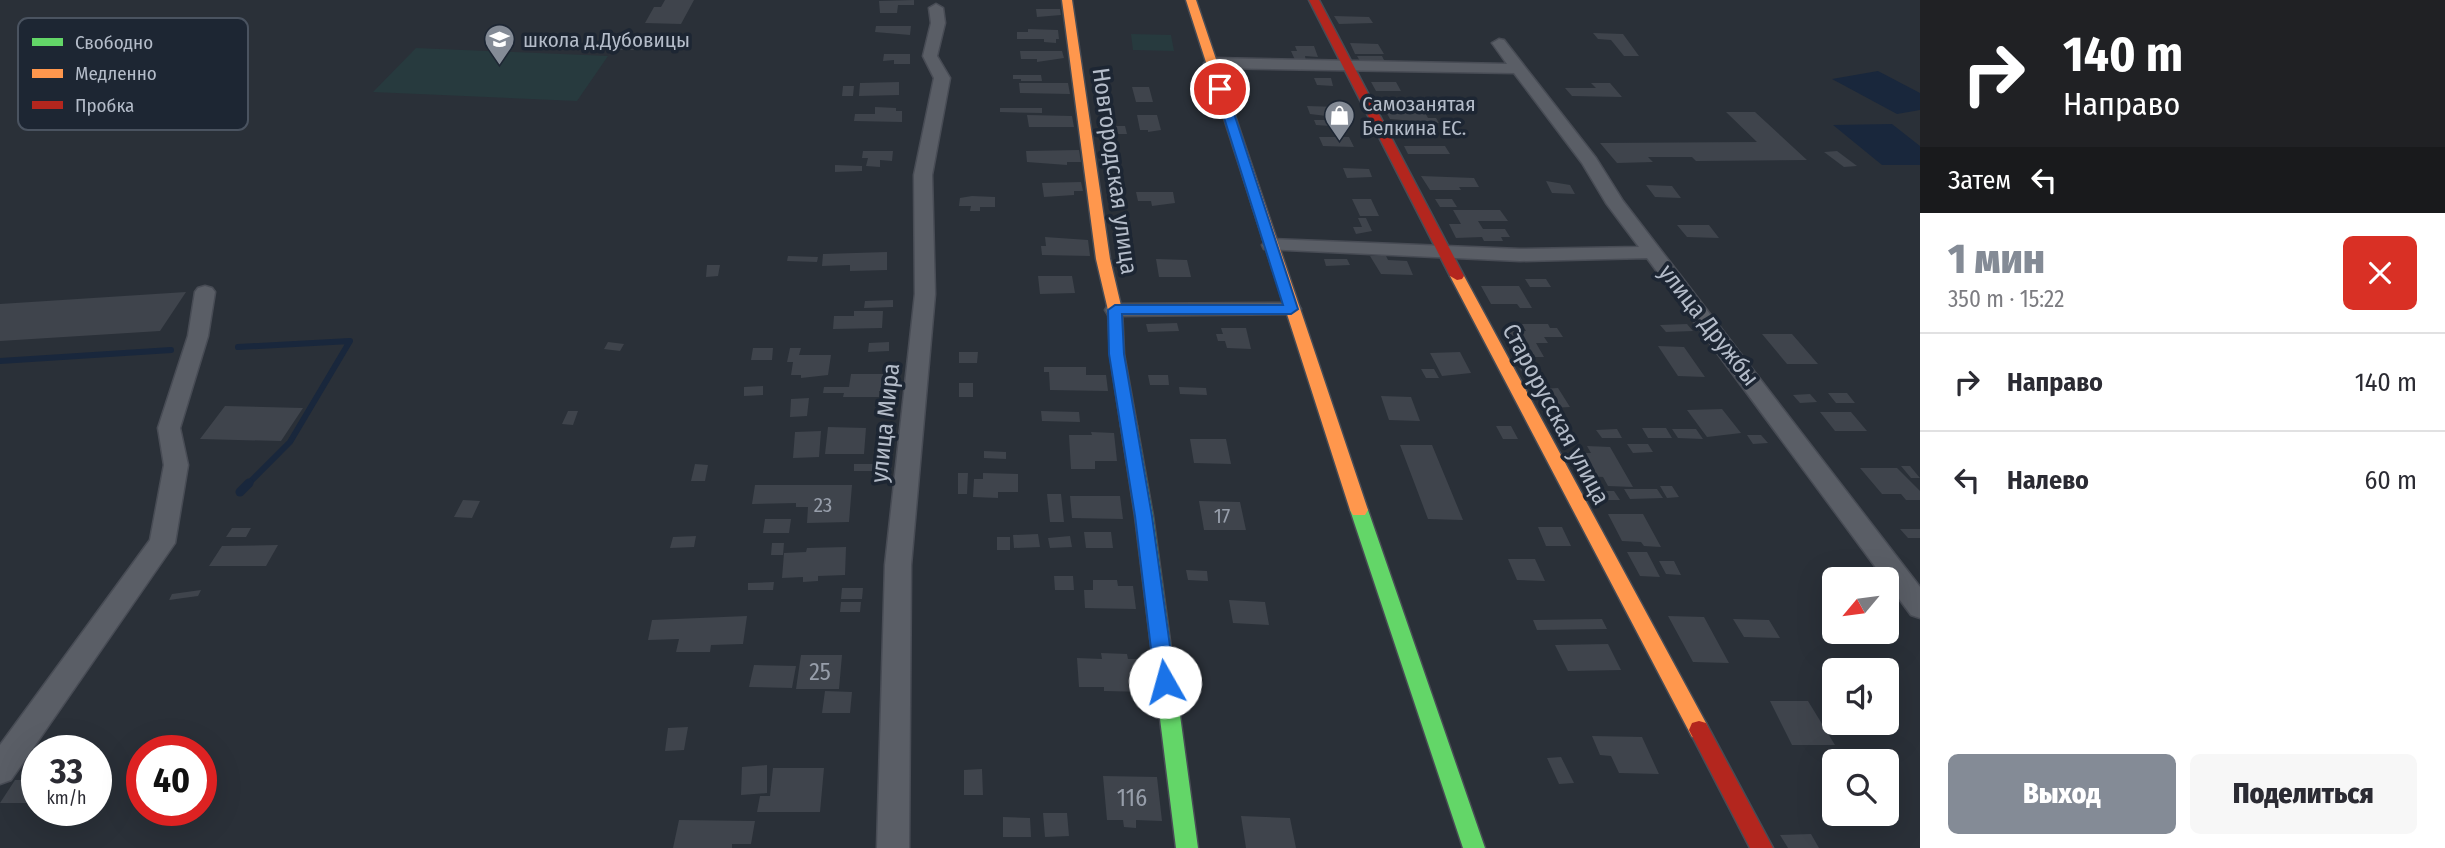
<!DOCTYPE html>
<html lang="ru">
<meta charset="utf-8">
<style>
:root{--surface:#fff;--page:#f7f7f7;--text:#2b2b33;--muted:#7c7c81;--line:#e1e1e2;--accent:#848b96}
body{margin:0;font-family:"Fira Sans Condensed",sans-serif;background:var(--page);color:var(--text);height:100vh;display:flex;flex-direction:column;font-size:26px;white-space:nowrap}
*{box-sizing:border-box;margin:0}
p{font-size:23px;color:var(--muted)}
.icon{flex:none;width:38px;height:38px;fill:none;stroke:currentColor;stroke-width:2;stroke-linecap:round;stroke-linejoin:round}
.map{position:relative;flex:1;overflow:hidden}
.sheet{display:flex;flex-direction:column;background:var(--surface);width:525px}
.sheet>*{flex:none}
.top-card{background:#202124;color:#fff;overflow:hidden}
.needle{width:46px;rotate:241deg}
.fabs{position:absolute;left:1822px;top:567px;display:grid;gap:14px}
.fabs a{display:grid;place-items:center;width:77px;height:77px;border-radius:10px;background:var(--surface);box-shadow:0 7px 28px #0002;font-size:35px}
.speed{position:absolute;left:21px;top:735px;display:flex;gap:14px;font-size:35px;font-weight:700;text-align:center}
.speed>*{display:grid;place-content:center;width:91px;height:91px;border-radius:50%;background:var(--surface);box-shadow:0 7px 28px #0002;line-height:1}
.speed small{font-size:18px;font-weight:400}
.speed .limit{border:10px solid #d22;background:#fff;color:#111}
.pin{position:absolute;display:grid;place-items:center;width:60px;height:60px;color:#fff;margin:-30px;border:4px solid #fff;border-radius:50%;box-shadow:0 2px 7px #0007}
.me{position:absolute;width:77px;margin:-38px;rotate:353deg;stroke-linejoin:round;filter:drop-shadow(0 0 5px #0008)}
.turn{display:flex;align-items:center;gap:24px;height:147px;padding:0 28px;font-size:32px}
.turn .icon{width:91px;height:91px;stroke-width:2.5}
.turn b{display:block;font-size:49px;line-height:60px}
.then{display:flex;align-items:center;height:66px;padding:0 28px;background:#0003;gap:14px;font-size:26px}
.round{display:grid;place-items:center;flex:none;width:74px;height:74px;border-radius:10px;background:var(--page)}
.headline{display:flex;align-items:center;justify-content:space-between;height:119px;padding:0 28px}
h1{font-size:42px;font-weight:800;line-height:52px;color:var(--accent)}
.button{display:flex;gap:14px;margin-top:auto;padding:14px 28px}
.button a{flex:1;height:80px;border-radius:10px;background:var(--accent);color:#fff;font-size:28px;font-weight:800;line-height:80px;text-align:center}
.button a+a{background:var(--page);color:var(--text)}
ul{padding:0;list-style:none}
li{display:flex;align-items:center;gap:21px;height:98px;padding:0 28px;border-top:2px solid var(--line)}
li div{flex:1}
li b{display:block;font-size:26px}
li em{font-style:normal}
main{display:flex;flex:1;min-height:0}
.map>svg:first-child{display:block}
.green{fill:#273a3e}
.water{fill:#19273c}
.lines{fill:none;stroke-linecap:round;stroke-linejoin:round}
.stream-far1{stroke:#19273c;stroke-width:6}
.stream{stroke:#19273c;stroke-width:9}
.building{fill:#3f444c}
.street-casing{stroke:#484c55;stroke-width:3}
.fast-casing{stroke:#484c55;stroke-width:3}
.slow-casing{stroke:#484c55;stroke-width:3}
.jam-casing{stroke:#484c55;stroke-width:3}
.street{fill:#5a5e66;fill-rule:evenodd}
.fast{fill:#63d668;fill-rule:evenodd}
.slow{fill:#ff974d;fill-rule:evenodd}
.jam{fill:#b3261e;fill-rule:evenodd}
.route{fill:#1a73e8;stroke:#114b97;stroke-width:2}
.labels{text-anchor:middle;stroke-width:7;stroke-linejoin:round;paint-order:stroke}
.far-poi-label{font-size:21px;fill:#b4bcc9;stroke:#1d2633;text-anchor:start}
.number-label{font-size:21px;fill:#979eaa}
.street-label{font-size:24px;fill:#b4bcc9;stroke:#1d2633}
.near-number-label{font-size:24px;fill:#979eaa}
.key{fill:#1d2633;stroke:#4a5360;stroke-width:2}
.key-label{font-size:19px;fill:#b4bcc9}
</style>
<main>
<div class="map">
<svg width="1920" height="848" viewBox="0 0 1920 848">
<rect width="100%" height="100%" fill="#2a3038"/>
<!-- green -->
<path class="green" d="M1131,34L1171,35L1174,51L1133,50Z
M416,48L608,56L577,101L373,92Z"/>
<!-- water -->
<path class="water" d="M1878,71L1920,93V110L1897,114L1832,79Z
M1892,124L1920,146V165H1882L1833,125Z"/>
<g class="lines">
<!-- stream-far1 -->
<path class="stream-far1" d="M238,347L350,341L290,442L247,485
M0,361L171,350"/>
<!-- stream -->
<path class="stream" d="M240,492L249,483"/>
</g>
<!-- building -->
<path class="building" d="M665,0H694L681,24L645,23L654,7H661Z
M914,0V5H898L897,13H880L879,1Z
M1036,9H1060L1061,15L1037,17Z
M1334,16L1369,17L1373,23L1339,24Z
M876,26H911L910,35L875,32Z
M1028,29L1058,30L1059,39H1056V43L1044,42V39H1017V32H1028Z
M1593,33L1623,34L1639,56H1624L1611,40L1598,39Z
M624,38H667L663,50H619Z
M1350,43L1378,44L1384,54H1355Z
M1295,46H1314L1318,57L1305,56L1306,61L1295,60L1291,51H1297Z
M1020,51H1062L1064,58L1037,62V59H1021Z
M884,54H910V64H894V60L883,61Z
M1357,56H1382L1385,62L1360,61Z
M1013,75H1041L1042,81H1021V79H1013Z
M1314,78H1331L1333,86L1317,85Z
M899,82V95L859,96L860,83Z
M1371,82H1396L1401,91H1376Z
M1019,83H1068L1070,94L1020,93Z
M1591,83H1610L1622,97L1572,96L1565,88H1596Z
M843,86H854L853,96H842Z
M1132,87H1149L1153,102H1136Z
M1307,106L1338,107L1343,118L1310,114Z
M875,107L896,108V111H902V122L854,121L855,114H875Z
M1000,108H1042V113L1000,112Z
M1385,110L1424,111L1428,118H1436L1439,123L1390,119Z
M1726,112H1755L1807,160L1696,161L1692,157H1648L1653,162L1617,163L1600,143L1757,142Z
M1027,115L1072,116L1074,127H1029Z
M1137,115H1157L1161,130L1148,132V130H1140Z
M1314,120H1338L1345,127L1316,125Z
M1110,126H1125L1127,134H1112Z
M1319,137H1349L1354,147L1323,146Z
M1404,146H1445L1450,154H1408Z
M1079,150L1081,162H1067V165L1027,162L1026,151Z
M863,151H893L892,161L880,160V167L866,166L868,158H862Z
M1837,151L1857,166L1844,167L1824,152Z
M835,165L862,166V171L835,172Z
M1343,168L1369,169L1372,177L1347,178Z
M1421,176L1474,178L1479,187H1459L1461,190H1430Z
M1546,181L1570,185L1575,194L1552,193Z
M1081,182L1083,191H1074V195L1044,197L1042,183Z
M1646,185L1672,186L1681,198L1655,197Z
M1136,192H1173L1175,203L1152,206L1151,201H1138Z
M972,196L995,197V207H980V211H970L971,206H959L960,198Z
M1352,199H1371L1379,216H1360Z
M1435,199H1452L1457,207H1440Z
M1453,210H1500L1508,221H1478L1483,229H1505L1510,237H1501L1503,241H1484L1482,237L1456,238L1449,224H1461Z
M1358,218H1366L1372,231L1356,234L1353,227H1362Z
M1677,225H1709L1719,238L1687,237Z
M1045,237L1088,240L1090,256L1042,255L1041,246H1046Z
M887,252V270L850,271V265L822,266L823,254Z
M788,256L818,257L817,262L787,261Z
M1370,256H1386L1388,260L1407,261L1413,275L1381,274Z
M1156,259L1187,260L1191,277H1159Z
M1324,259H1347L1350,265L1326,266Z
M707,265H720L718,276L706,277Z
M1038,276H1072L1075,293L1040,294Z
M1525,279H1546L1551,287H1530Z
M1481,286H1519L1532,308H1520L1517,304H1491Z
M186,292L160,331L0,341V304Z
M893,300V307L864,308L865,301Z
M854,311H883L882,328L833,329L834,316H854Z
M1177,323L1179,331L1148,332L1146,324Z
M1522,324H1548L1550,328H1557L1563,337H1544L1548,343H1536L1544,357H1521L1506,330L1526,331Z
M1687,324L1693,331L1666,332L1660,325Z
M1221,328H1246L1251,349L1227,348L1225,341H1218L1216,334H1223Z
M1762,334H1792L1818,364H1787Z
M608,342L624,344L620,351L604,349Z
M889,342V351L868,352L869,343Z
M1658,346L1684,347L1705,377L1678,376Z
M753,348H773L772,360H751Z
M790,348H801L799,355H831L828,375L801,378V375H791L793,362H787Z
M959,352H978L977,363H959Z
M1460,352L1471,373L1442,376L1430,353Z
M1517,363L1536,364L1543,375H1523Z
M1044,367H1086V375H1106L1108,391L1050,390L1049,372H1044Z
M1421,369H1434L1439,378H1426Z
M851,374H884L883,391H879V397H843L844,393H823L824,387H849Z
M1148,375H1168L1169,385H1150Z
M959,383H973V397H959Z
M763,386V395L744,396V387Z
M1179,387L1206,388L1207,395L1180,394Z
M1558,388L1570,407L1552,408L1541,389Z
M1828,393H1847L1855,403H1836Z
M1810,394L1817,402L1800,403L1793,395Z
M1381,396L1411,397L1420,421L1389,420Z
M809,398L807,416L790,417L791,399Z
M225,406L303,408L281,441L200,439Z
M1722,409L1741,433L1707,437L1687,410Z
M568,411H578L573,425L562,424Z
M1041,411L1079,412L1080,422L1042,421Z
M1820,412H1851L1867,431H1835Z
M1496,426H1511L1518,439H1503Z
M828,427L866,428L864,454H825Z
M1642,428H1666L1672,438H1648Z
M1617,429L1622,438H1602L1596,430Z
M1672,429H1696L1703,439L1678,438Z
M821,431L819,457L793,458L795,432Z
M1091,432L1114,433L1117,461H1095V469H1071L1069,435H1092Z
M1747,435H1761L1768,443L1753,444Z
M1190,439H1226L1231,464L1194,463Z
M1627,444H1648L1653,452L1633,453Z
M1400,445H1432L1463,520L1428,519Z
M1587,446L1610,447L1633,487L1608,486L1603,477L1588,476L1576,453H1591Z
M984,451L1006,452V459L984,458Z
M695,464L708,465L705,481H691Z
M854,464H875L874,471H854Z
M1901,466H1910L1920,478H1911Z
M1860,468H1897L1920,491V500H1906L1901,494H1882Z
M958,473H968L967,494H958Z
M983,473L1018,474V492H998V498L973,497L974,479H983Z
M755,485H852L849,522L807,523L808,507H796V503L752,504Z
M1660,486H1672L1679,497L1667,498Z
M1624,489H1657L1663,498L1630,499Z
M1594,491H1614L1620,500H1599Z
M1047,494H1061L1064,522H1050Z
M1070,496H1120L1123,519L1072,518Z
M463,500L480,501L472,518L454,517Z
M1199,501L1240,502L1246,530H1204Z
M1608,514H1643L1661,547L1644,546L1641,542L1622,541Z
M765,519H791L789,533H763Z
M1538,527H1562L1571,546H1546Z
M232,528H251L246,537H226Z
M1900,529H1920V538H1908Z
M1084,532H1111L1113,548H1086Z
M1038,534L1040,547L1014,548L1013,535Z
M696,536L694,547L670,548L673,537Z
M1070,536L1072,547L1050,548L1048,538Z
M997,537H1010V550H997Z
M772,543H784L783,555H771Z
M278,545L266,566H209L222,546Z
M846,547L845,575L818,576V581L803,582V577L782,578L784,553L806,552L807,548Z
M1627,552H1647L1660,577L1640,576Z
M1508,559H1535L1545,581L1517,580Z
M1659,561H1674L1681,575L1666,574Z
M1186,570L1207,571L1208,581L1188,580Z
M1054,576H1073L1074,590H1055Z
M1093,580H1117L1118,586H1133L1136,609L1085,608L1084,590H1093Z
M774,582L773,590H748V583Z
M842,588H863L862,599H841Z
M201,590L198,596L169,600L172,594Z
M1229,600L1265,602L1269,625L1233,623Z
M841,602H861L860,612H840Z
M747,616L743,644L711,645L710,652H676L679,639L648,640L652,620Z
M1668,616L1704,617L1729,663L1693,662Z
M1602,619L1607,629L1537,630L1533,620Z
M1733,619L1769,620L1780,638L1744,637Z
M1608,644L1621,670L1568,671L1555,645Z
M1101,653L1127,654L1128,659H1144L1148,692L1104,691V687H1079L1077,658L1102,659Z
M801,655H842L839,689H796Z
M754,665L796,666L792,688L749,687Z
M825,691L852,692L850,713H822Z
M1770,701H1808L1835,745H1792Z
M688,727L684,750L665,751L668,728Z
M1592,736L1642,737L1659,774L1619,773L1611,756L1600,755Z
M1561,757L1574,783L1559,784L1547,758Z
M767,765V793L741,795L742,767Z
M773,768H824L820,812H757L760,796H770Z
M982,769L983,795H964V770Z
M1103,776L1157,777L1162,821L1136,820V828L1124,827L1123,820H1107Z
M15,780H37V787L26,803H0Z
M1043,813H1067L1069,836L1045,837Z
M1241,816L1290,818L1296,848H1246Z
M1003,817L1030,818L1031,837H1003Z
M679,820L755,821L751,844H732V848H673Z
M1811,834L1819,848H1788L1780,835Z"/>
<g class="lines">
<defs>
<path id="street" d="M936,4L943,8L945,23L937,56L950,78L932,175L935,294L911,565L909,848H877L885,565L915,294L914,175L934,78L923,56L931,23L929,8Z
M1499,39L1504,40L1596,158L1623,201L1920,587V618L1911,615L1647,258L1520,261L1264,249L1262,245L1271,239L1520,249L1639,247L1606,203L1582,163L1514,73L1212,68L1204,63L1212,58L1507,64L1492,43Z
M205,286L212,288L215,292L208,336L180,428L188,465L175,543L11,780L0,784V745L150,540L164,465L158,428L188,336L195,292L198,288Z
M1291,303L1298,304L1301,309L1298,314L1115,316L1108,315L1105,310L1108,305L1115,304Z"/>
<path id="fast" d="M1129,420L1137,426L1153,516L1198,848H1176L1135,516L1121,426Z
M1359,503L1365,505L1368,510L1485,848H1463L1350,510L1353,505Z"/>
<path id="slow" d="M1062,0H1072L1110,259L1122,310L1124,354L1137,426L1129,432L1121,426L1110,354L1108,310L1096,259Z
M1186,0H1196L1368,510L1365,515H1353L1350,510Z
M1457,272L1464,276L1706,723L1709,730L1706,737L1699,739L1692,737L1450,276Z"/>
<path id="jam" d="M1309,0H1319L1464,276L1462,279L1457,280L1450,276Z
M1699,721L1706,723L1773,848H1750L1689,730L1692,723Z"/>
</defs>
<!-- street casing -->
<use href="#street" class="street-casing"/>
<!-- fast casing -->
<use href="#fast" class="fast-casing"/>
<!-- slow casing -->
<use href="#slow" class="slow-casing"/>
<!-- jam casing -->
<use href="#jam" class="jam-casing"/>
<!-- street -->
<use href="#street" class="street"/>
<!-- fast -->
<use href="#fast" class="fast"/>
<!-- slow -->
<use href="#slow" class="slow"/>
<!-- jam -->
<use href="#jam" class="jam"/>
</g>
<!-- route -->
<path class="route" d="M1220,86L1226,89L1298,309L1291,314H1122L1124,354L1152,516L1175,682L1172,688L1165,690L1158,688L1155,682L1135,516L1109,354L1108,310L1115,305H1283L1215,89Z"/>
<!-- icons -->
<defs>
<symbol id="school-pin" viewBox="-11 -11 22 30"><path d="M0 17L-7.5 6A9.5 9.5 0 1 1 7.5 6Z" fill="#848b96" stroke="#1d2633"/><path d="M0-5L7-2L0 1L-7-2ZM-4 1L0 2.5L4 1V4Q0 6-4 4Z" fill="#fff"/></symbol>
<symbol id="shop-pin" viewBox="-11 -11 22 30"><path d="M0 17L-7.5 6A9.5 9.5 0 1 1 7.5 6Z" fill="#848b96" stroke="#1d2633"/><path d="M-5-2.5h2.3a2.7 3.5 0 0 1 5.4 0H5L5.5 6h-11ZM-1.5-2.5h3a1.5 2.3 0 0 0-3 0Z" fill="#fff"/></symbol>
</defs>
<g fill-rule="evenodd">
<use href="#school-pin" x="482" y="22" width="35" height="47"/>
<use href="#shop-pin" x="1322" y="98" width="35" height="47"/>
</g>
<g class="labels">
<!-- far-poi labels -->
<g class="far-poi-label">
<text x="523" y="47">школа д.Дубовицы</text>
<text x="1362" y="111">Самозанятая<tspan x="1362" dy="24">Белкина ЕС.</tspan></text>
</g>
<!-- number labels -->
<g class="number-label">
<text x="823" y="512">23</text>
<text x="1222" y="523">17</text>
</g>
<!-- street labels -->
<g class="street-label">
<text transform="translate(1115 171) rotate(82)" y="8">Новгородская улица</text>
<text transform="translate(1709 325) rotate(52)" y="8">улица Дружбы</text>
<text transform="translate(1556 414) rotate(62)" y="8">Старорусская улица</text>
<text transform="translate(885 423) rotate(-84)" y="8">улица Мира</text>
</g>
<!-- near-number labels -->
<g class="near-number-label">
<text x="820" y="680">25</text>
<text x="1132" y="806">116</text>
</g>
</g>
<!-- legend -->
<rect x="18" y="18" width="230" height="112" rx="10" class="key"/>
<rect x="32" y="38" width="31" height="8" fill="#63d668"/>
<rect x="32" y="69" width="31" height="9" fill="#ff974d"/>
<rect x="32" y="101" width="31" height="8" fill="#b3261e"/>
<g class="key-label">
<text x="75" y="49">Свободно</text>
<text x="75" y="80">Медленно</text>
<text x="75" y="112">Пробка</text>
</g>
</svg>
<div class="fabs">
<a><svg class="needle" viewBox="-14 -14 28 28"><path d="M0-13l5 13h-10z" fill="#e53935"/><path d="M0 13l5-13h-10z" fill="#7c7c81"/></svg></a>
<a><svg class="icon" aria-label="sound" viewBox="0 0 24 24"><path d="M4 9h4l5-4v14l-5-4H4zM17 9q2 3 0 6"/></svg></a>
<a><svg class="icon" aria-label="search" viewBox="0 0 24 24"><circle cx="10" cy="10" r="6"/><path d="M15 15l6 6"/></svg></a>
</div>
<div class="speed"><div>33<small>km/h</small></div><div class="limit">40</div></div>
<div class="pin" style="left:1220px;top:89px;background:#d93025"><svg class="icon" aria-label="arrive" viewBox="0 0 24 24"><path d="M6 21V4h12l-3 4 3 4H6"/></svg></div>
<svg class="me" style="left:1165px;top:682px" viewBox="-20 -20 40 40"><circle r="19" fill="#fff"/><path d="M0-13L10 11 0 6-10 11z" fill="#1a73e8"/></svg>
</div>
<section class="sheet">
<div class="top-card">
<div class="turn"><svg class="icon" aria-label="right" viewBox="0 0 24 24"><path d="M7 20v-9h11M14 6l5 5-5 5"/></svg><div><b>140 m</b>Направо</div></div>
<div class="then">Затем<svg class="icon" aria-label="left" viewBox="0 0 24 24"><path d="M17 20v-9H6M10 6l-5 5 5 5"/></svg></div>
</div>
<div class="headline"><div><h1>1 мин</h1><p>350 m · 15:22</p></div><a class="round" style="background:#d93025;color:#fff"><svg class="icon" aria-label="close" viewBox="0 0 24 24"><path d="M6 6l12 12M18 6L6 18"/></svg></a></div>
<ul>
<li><svg class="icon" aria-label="right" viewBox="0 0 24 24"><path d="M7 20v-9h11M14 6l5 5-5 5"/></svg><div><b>Направо</b></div><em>140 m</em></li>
<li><svg class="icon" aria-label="left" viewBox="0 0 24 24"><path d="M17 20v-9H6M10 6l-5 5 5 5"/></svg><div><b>Налево</b></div><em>60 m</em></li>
</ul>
<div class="button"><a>Выход</a><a>Поделиться</a></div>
</section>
</main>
